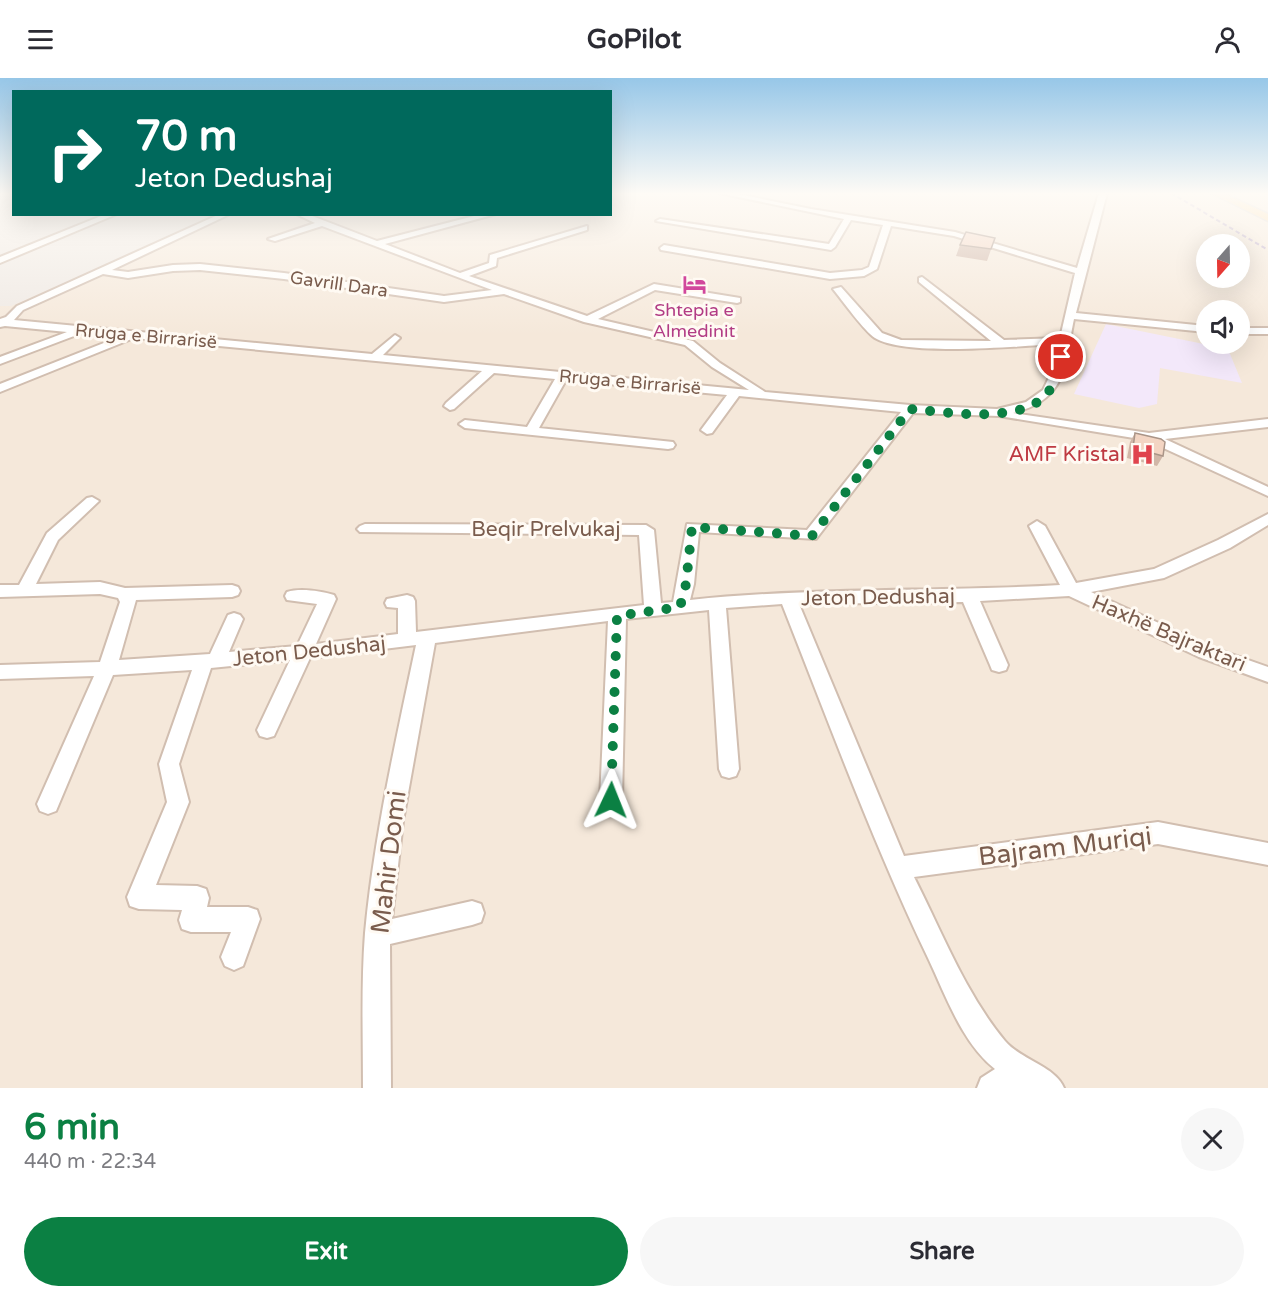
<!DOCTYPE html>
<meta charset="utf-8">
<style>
:root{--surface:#fff;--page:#f7f7f7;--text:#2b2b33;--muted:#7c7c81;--accent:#0b8043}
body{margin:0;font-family:"Varela Round",sans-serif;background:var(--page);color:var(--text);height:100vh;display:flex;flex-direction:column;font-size:22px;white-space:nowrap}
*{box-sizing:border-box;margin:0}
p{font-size:20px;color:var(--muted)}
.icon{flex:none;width:33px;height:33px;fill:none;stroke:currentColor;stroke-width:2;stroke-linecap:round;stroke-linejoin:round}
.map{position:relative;height:1010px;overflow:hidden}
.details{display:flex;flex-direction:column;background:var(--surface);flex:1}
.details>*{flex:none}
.guide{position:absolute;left:12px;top:12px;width:600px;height:126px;border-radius:0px;box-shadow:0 6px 24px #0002;background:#00695c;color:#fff;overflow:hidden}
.needle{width:39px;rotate:200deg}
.buttons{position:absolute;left:1196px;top:156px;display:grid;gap:12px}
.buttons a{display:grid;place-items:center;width:54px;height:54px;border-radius:50%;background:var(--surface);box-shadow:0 6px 24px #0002;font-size:30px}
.pin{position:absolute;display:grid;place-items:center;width:51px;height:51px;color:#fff;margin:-26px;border:3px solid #fff;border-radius:50%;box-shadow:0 2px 6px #0007}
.me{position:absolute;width:66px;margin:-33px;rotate:2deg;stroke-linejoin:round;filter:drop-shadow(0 0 4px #0008)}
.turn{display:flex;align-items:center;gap:21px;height:126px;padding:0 24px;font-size:27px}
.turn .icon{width:78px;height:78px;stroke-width:2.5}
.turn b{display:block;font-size:42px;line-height:51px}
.round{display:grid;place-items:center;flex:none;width:63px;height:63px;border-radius:32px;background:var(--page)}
.headline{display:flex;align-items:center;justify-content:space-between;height:102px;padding:0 24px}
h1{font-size:36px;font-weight:800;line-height:45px;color:var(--accent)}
.cta{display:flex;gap:12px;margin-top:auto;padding:12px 24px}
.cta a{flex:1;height:69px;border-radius:36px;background:var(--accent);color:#fff;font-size:24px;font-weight:800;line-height:69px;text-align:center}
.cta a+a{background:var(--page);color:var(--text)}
header{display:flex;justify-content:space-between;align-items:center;height:78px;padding:0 24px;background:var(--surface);font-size:27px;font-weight:800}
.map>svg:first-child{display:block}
.residential{fill:#f5e8da;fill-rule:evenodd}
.industrial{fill:#efe9e4}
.education{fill:#f3e8fa}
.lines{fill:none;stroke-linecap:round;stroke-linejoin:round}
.minor-casing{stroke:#d1beb0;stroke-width:4}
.major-casing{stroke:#dad1cd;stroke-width:3}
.minor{fill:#fff;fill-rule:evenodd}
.major{fill:#fbd9a5;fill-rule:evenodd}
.rail{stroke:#b9a8c9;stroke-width:2;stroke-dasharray:4.5 3;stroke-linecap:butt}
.wall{fill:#d1b7a8}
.building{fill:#f3d5c3;stroke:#aa9588;stroke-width:1.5}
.route{stroke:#0b8043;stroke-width:10;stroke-dasharray:0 18}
.labels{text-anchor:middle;stroke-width:6;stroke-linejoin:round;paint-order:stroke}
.far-street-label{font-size:18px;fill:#7a5c4d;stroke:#fffaf3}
.far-hotel-label{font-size:18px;fill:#b23c85;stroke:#fffaf3}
.health-label{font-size:21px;fill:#be3a42;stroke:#fffaf3;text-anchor:end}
.street-label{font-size:21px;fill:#7a5c4d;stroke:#fffaf3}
.near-street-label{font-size:26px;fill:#7a5c4d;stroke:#fffaf3}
</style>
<header><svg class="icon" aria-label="menu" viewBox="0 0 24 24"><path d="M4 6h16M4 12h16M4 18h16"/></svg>GoPilot<svg class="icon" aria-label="person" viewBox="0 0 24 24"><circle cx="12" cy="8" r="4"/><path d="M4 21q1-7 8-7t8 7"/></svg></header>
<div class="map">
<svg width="1268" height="1010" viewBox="0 0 1268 1010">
<rect width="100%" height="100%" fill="#fdf6ec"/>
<!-- residential -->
<path class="residential" d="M0,115H13L14,136H610L611,115H1268V1010H0ZM1206,166H1239V200H1206ZM1206,232H1239V266H1206Z"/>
<!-- industrial -->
<path class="industrial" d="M0,115H13L14,136L221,137L11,228H0Z"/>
<!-- education -->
<path class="education" d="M1106,246L1228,271L1242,305L1160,290L1157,326L1139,330L1074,316Z"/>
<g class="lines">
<defs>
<path id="minor" d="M719,115H733L811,131L955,154L1077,190L1099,115H1107L1076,235L1206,248V254L1074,241C1064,288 1068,321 1013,335L1149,355L1268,341V349L1165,361L1268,409V418L1146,362L999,338L913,335L816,461L699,454L694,506L690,522C813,509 937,514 1060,507L1029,448L1037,443L1045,448L1076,505L1154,491L1218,462L1268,436V447L1230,470L1164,500L1091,514L1211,569L1268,589V604L1199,579L1069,518L980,523L1008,587L1006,592L999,594L992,592L990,587L963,524L799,526L904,778L1158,744L1268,765V787L1158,766L914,799C942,854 965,915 1005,963C1021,982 1055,988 1064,1010H977L981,1000L995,991C962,965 946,918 928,880C873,765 829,645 782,526L726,530L739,691L736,698L729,700L722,698L719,691L709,532L626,541L622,722L619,729L611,732L603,729L600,722L608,543L435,565L403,743L392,841L472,823L481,826L484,835L481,844L472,847L390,866L391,1010H363C363,958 361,906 365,855C374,758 396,662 416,567L310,580L274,658L267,660L260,658L257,652L290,582L211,590L179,686L189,724L156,807L197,808L206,811L209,820L207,829H248L257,832L260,841L243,888L234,892L225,888L221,879L231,854H191L182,851L179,842L182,832L139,831L130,828L127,819L167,724L159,686L192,592L113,597L56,733L48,736L40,733L37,726L94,598L0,601V587L100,584L120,524L118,520L100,516L0,519V507H19L47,455L87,420L92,419L99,423L58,462L36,506L100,504L125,510L232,507L238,509L240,513L238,517L232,519L136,522L119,582L210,576L228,537L234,535L240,537L243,541L229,574L297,568L317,526L287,522L285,518L287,514C300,510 321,513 334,517L336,521L316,566L398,556V530L387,529L385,525L387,521L407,517L413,519L415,523L416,554L644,527L639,457L360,454L357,451L360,448L365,446L646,447L654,452L661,525L673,524L687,446L807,452L901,334L739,318L712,355L707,356L701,352L727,317L566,302L539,350L673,364L675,367L673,370L668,371L465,350L459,346L465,342L527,349L555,301L494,295L454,331L450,332L444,328L446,325L482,293L134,260L0,314V306L119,259L82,255L0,286V279L67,254L5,248L0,249V241L6,239L17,228L220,136H230L112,192L128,194L173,187L200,186L284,195L444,218L492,212L322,148L275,163L268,161L315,145L296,136H307L377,163L482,136H496L385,166L460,195L489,185L490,177L587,148V152L497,180L496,188L469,198L587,238L654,206L740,220V224L737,225L655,212L598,241L693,263L720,285L765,314L910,327L997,331L1026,324L1043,312L1051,295L1058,266C1018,268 907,279 875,260C865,254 842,222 833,211L841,209L882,255L901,262L991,263L919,204V200L922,199L1004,262L1060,260L1075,195L954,158L891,148L877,191L864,198L830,201L661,172L660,170L664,167L830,195L862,192L869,189L883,147L851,142L835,169L831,172L656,143L660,141L829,166L844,141ZM200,192L284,201L444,224L504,216L584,244L685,267L712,289L749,312L383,277L400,260L395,257L372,276L14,242L23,232L103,196L128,200L173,193Z
M106,136H117L0,185V179Z
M1239,250H1268V256H1239Z"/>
<path id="major" d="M1211,115H1223L1268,136V143Z"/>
</defs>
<!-- minor casing -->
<use href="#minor" class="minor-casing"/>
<!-- major casing -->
<use href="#major" class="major-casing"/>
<!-- minor -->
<use href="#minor" class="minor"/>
<!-- major -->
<use href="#major" class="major"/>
<!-- rail -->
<path class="rail" d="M1171,115L1268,172"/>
</g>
<!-- wall -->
<path class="wall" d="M995,160L987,183L956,178L960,167Z
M1135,355L1163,378L1157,388L1127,380L1130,364Z"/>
<!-- building -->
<path class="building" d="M966,154L995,160L991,171L960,167Z
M1135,355L1161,361L1165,364L1163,378L1133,370Z"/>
<!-- sky -->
<linearGradient id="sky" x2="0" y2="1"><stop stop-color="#97c7e8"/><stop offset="0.45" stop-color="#fefbf6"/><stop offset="1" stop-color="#fefbf6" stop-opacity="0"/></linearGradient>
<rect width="1268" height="257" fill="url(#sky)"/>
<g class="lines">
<!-- route -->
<path class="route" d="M611,722L617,538L680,529L686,506L692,449L812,458L910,331C946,334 1025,348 1049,313C1055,303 1058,290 1061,279"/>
</g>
<!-- icons -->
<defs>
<symbol id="hotel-bare" viewBox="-9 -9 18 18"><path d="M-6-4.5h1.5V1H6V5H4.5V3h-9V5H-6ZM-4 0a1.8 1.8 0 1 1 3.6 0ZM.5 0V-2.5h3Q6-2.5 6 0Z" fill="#d1479c" stroke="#fffaf3" stroke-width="2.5" paint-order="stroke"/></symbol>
<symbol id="hospital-bare" viewBox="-9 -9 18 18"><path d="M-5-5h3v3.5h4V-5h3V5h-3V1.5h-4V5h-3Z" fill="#e0444e" stroke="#fffaf3" stroke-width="2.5" paint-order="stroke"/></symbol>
</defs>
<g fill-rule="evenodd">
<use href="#hotel-bare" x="678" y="190" width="33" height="33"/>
<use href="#hospital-bare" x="1126" y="360" width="33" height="33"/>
</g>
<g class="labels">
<!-- far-street labels -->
<g class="far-street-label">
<text transform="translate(339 206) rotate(8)" y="6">Gavrill Dara</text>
<text transform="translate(146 258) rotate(5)" y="6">Rruga e Birrarisë</text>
<text transform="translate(630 304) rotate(5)" y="6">Rruga e Birrarisë</text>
</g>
<!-- far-hotel labels -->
<g class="far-hotel-label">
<text x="694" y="238">Shtepia e<tspan x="694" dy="21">Almedinit</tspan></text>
</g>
<!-- health labels -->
<g class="health-label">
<text x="1125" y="383">AMF Kristal</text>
</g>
<!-- street labels -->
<g class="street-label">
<text x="546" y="458">Beqir Prelvukaj</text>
<text transform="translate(878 519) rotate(-1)" y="7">Jeton Dedushaj</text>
<text transform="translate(1169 555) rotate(23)" y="7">Haxhë Bajraktari</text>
<text transform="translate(309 573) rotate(-6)" y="7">Jeton Dedushaj</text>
</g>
<!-- near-street labels -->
<g class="near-street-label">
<text transform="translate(1065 768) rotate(-7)" y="9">Bajram Muriqi</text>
<text transform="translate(388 784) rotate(-83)" y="9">Mahir Domi</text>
</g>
</g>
</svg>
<div class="buttons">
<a><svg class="needle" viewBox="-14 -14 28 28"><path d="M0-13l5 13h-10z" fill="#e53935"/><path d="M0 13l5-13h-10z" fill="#7c7c81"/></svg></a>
<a><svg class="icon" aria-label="sound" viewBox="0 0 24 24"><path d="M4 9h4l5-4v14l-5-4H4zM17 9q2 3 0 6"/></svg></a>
</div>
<div class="pin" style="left:1061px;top:279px;background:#d93025"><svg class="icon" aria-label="arrive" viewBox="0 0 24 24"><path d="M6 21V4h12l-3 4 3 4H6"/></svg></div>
<svg class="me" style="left:611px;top:722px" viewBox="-20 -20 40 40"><path d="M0-17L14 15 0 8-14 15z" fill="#0b8043" stroke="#fff" stroke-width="4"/></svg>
<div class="guide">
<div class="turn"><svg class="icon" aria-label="right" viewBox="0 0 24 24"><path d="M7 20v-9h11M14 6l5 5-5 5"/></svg><div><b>70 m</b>Jeton Dedushaj</div></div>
</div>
</div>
<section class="details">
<div class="headline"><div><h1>6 min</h1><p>440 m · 22:34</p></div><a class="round"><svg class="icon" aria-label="close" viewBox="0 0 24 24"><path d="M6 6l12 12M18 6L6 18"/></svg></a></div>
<div class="cta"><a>Exit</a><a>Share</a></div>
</section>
